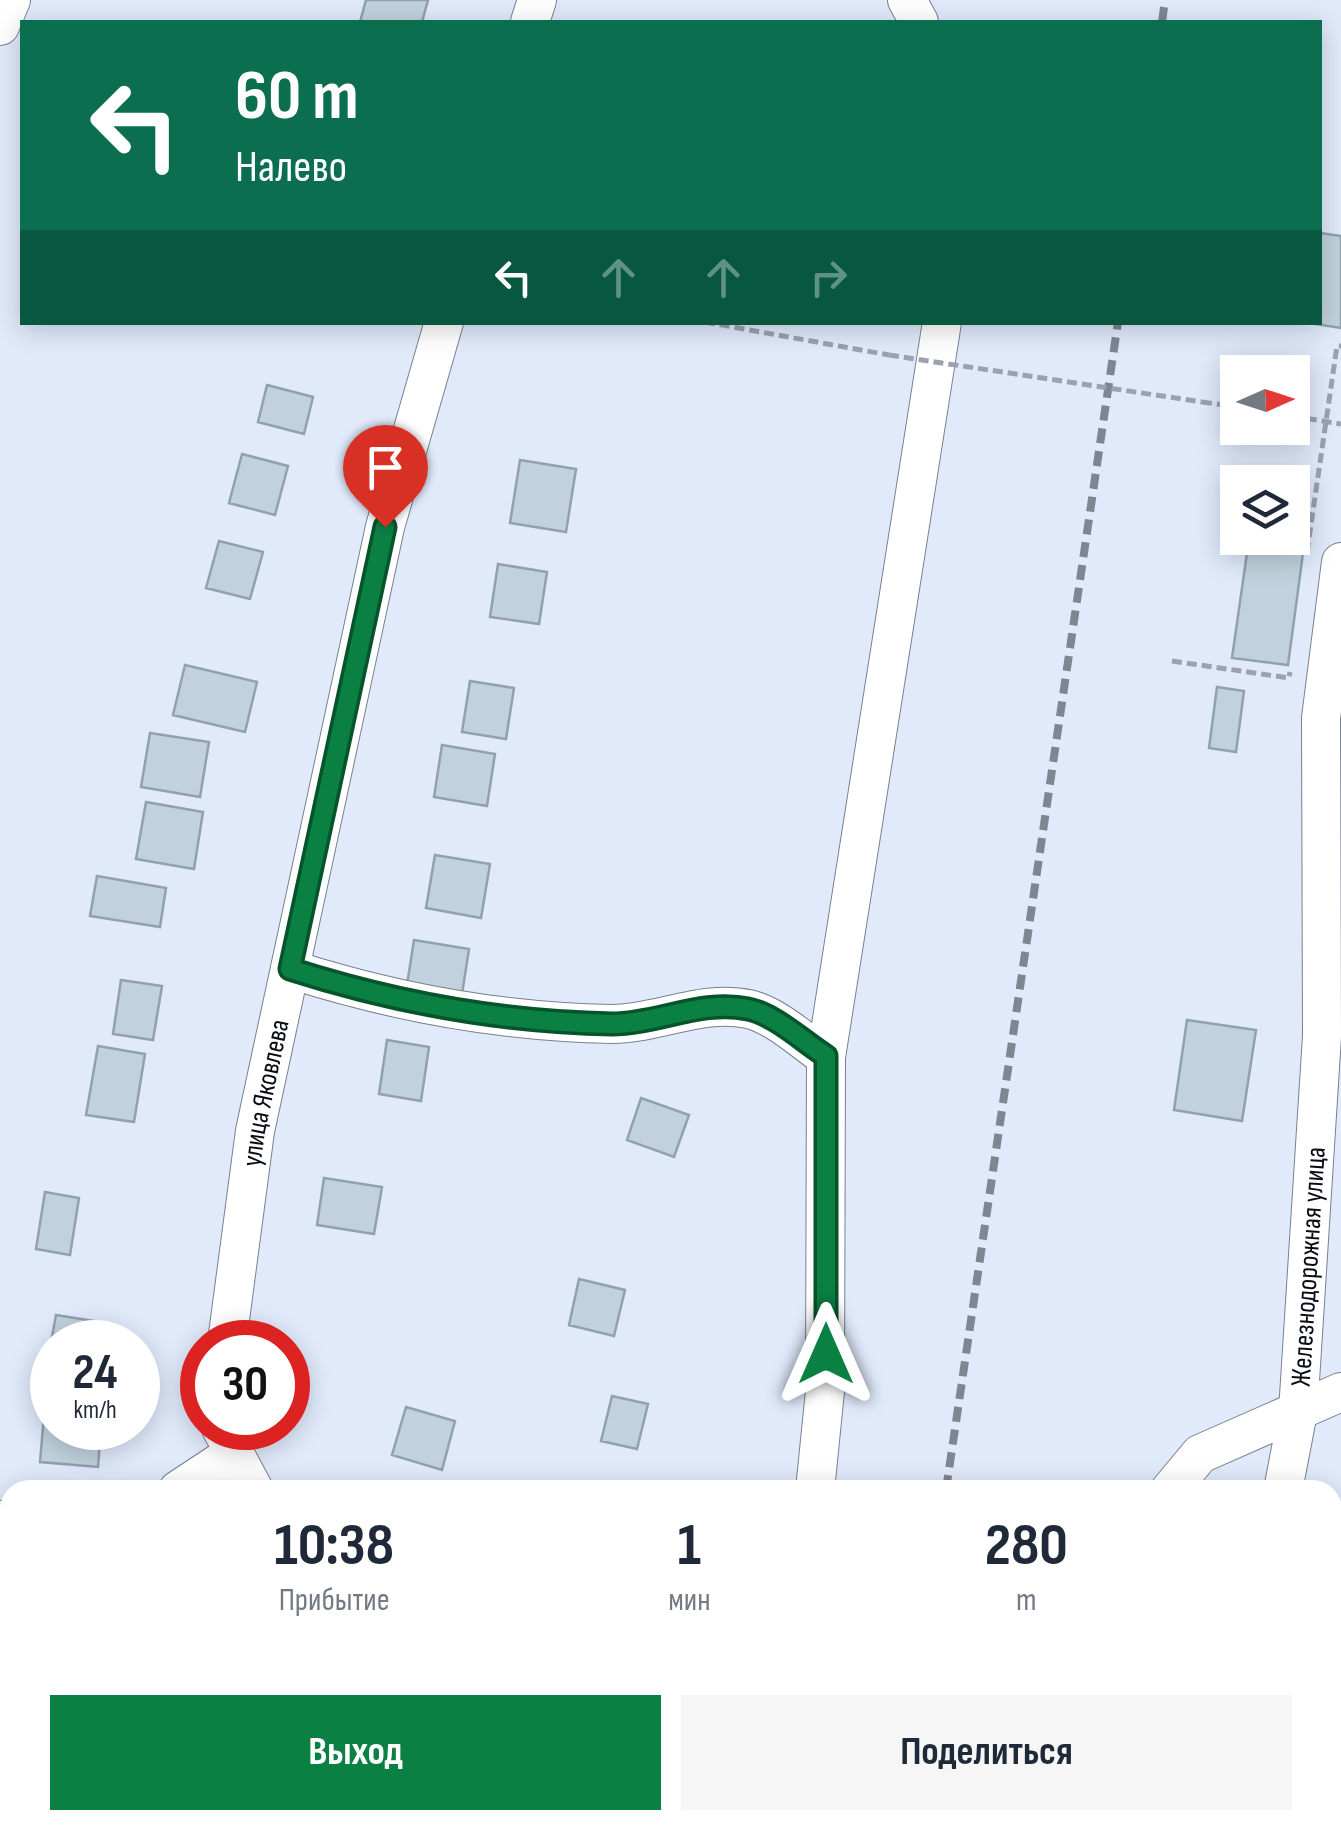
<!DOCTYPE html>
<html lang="ru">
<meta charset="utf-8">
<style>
:root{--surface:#fff;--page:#f6f6f7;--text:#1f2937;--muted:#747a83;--accent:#0b8043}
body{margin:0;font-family:"Sofia Sans Condensed",sans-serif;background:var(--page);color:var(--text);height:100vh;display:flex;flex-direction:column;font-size:38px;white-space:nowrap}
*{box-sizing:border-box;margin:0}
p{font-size:32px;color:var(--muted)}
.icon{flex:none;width:55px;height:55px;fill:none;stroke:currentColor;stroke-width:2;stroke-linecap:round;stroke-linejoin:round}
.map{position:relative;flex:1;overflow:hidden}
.sheet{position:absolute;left:0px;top:1480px;width:1342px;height:350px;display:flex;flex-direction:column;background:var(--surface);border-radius:30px 30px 0 0;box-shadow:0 5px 25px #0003}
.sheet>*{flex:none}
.top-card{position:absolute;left:20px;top:20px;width:1302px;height:305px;border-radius:0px;box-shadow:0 5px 25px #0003;background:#0b6e4f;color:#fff;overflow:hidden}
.needle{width:65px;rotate:87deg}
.buttons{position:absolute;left:1220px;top:355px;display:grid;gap:20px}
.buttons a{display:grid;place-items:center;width:90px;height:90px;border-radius:0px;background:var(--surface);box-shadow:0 5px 25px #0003;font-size:50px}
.speed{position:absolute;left:30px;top:1320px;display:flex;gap:20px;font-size:50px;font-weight:700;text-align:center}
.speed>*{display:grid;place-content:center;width:130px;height:130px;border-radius:50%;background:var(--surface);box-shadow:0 5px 25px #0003;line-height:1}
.speed small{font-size:25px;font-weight:400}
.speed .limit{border:15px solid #d22;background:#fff;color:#111}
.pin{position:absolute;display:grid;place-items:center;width:85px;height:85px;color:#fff;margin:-102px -42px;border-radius:50% 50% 50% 0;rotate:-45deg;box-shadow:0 0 10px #0007}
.pin .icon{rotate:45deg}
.me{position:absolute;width:110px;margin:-55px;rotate:0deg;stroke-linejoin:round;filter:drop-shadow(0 0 8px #0008)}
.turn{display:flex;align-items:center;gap:35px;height:210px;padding:0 50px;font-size:45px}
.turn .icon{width:130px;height:130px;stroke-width:2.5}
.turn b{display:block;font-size:70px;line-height:85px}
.lanes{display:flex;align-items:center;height:95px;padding:0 50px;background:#0003;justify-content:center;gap:50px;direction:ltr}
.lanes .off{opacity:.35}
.eta{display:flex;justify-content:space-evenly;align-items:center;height:170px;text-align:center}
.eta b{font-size:60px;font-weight:700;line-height:70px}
.primary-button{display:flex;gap:20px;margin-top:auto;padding:20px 50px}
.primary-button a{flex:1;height:115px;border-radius:0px;background:var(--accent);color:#fff;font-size:40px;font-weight:700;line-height:115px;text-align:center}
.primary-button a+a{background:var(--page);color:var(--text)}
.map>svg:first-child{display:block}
.building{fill:#c1d2de;stroke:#91a1ad;stroke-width:2.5}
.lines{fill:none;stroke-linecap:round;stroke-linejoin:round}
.minor-casing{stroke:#788190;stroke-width:40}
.path{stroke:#9aa2af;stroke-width:5;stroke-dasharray:10 5;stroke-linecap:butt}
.minor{stroke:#fff;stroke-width:38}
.rail{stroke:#7f8692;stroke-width:8;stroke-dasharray:15 8;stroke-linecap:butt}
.path-bridge{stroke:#9aa2af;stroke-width:5;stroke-dasharray:10 5;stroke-linecap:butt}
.route-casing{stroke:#07532c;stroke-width:25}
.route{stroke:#0b8043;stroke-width:18}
.labels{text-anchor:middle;stroke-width:10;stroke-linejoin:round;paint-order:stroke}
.street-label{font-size:28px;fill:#0a0d13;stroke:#f3f6fd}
</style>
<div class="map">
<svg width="1341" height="1830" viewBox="0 0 1341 1830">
<rect width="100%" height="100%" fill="#e0eafb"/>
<!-- building -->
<path class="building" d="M366,0H428L422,22H360Z
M1320,233L1341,236V328L1303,322H1320Z
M267,385L313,397L304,434L258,422Z
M242,454L288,466L275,515L229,503Z
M520,460L576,469L566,532L510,523Z
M219,541L263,552L250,599L206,588Z
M1248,546L1303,553L1288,665L1232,658Z
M498,564L547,572L539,624L490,617Z
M185,665L257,682L245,732L173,715Z
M470,681L514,688L506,739L462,732Z
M1217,687L1244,691L1236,752L1209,748Z
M150,733L209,742L200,797L141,787Z
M442,745L495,754L487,806L434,797Z
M146,802L203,812L194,869L136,859Z
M435,855L490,864L481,918L426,908Z
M97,876L166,888L160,927L90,916Z
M414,940L469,949L462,994L407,985Z
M121,980L162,986L153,1040L113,1034Z
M1187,1020L1256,1030L1242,1121L1174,1110Z
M387,1040L429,1047L421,1101L379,1094Z
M98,1046L145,1054L134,1122L86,1115Z
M641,1098L689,1115L674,1157L627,1140Z
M324,1178L382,1187L374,1234L317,1225Z
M45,1192L79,1198L70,1255L36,1249Z
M579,1279L625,1290L614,1336L569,1325Z
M56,1315L113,1324L110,1342H52V1365L47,1364Z
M612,1396L648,1404L637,1449L601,1441Z
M45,1404L52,1405V1428H101L98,1467L40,1462Z
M406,1407L455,1421L442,1470L392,1455Z
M227,1820H254L268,1822L267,1830H225Z
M1073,1820H1086L1130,1828L1071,1830Z"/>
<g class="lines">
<defs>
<g id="minor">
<path d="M907,0L919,22"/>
<path d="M530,22L537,0"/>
<path d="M0,26L11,0"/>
<path d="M290,969C396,1003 500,1022 612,1024C657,1024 704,999 748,1009C774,1014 804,1042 826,1057L942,322"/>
<path id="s1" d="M227,1342L255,1131L385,527L444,322"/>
<path d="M221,1428L254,1490"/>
<path d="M178,1490L234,1453"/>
<path d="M815,1490L825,1391L826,1057"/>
<path d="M1170,1490L1200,1454L1341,1392"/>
<path id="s2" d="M1283,1490L1298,1412L1322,1036L1321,718L1341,562"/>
<path d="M0,1520L10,1519"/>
<path d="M189,1830L191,1820"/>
<path d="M431,1830L434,1820"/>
<path d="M767,1830L768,1820"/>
<path d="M1219,1830L1221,1820"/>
</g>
</defs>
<!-- minor casing -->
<use href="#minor" class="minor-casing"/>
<!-- path -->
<path class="path" d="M705,322L889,355
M1202,402L1238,407
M1292,416L1341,424
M1307,552L1337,346H1341
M1172,661L1289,678L1290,672"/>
<!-- minor -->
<use href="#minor" class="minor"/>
<!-- rail -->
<path class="rail" d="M1162,22L1165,0
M946,1490L1118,322
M897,1830L898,1820"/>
<!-- path-bridge -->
<path class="path-bridge" d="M889,355L1202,402"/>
</g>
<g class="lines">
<defs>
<path id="route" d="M385,527L290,969C396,1003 500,1022 612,1024C657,1024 703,999 748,1009C774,1014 804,1042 826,1056V1354"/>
</defs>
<!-- route casing -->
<use href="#route" class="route-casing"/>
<!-- route -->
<use href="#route" class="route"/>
</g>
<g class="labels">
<!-- street labels -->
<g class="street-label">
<text dy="10" stroke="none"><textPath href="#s1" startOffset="252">улица Яковлева</textPath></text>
<text dy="10" stroke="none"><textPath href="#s2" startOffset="225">Железнодорожная улица</textPath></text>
</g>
</g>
</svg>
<div class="buttons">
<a><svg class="needle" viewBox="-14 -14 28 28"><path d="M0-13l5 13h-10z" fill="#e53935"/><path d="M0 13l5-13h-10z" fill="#747a83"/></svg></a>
<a><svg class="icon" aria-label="layers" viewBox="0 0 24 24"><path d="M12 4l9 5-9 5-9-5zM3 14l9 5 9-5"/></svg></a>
</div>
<div class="speed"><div>24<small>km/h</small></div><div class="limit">30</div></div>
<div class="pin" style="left:385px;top:527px;background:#d93025"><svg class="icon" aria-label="arrive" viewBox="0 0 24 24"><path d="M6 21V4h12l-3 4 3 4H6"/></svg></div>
<svg class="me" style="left:826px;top:1354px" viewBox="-20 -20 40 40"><path d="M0-17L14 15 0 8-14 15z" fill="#0b8043" stroke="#fff" stroke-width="4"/></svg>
<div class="top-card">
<div class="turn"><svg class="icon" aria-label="left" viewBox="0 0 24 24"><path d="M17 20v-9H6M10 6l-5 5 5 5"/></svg><div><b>60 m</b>Налево</div></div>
<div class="lanes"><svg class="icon" aria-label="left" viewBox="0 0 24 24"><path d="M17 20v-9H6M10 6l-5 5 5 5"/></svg><svg class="icon off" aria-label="ahead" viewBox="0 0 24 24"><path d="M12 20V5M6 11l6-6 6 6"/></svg><svg class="icon off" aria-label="ahead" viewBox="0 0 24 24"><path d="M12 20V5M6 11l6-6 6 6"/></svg><svg class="icon off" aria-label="right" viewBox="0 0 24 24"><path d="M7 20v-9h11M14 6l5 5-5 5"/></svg></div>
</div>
<section class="sheet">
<div class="eta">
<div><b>10:38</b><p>Прибытие</p></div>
<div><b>1</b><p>мин</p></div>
<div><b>280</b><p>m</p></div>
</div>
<div class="primary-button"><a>Выход</a><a>Поделиться</a></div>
</section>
</div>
